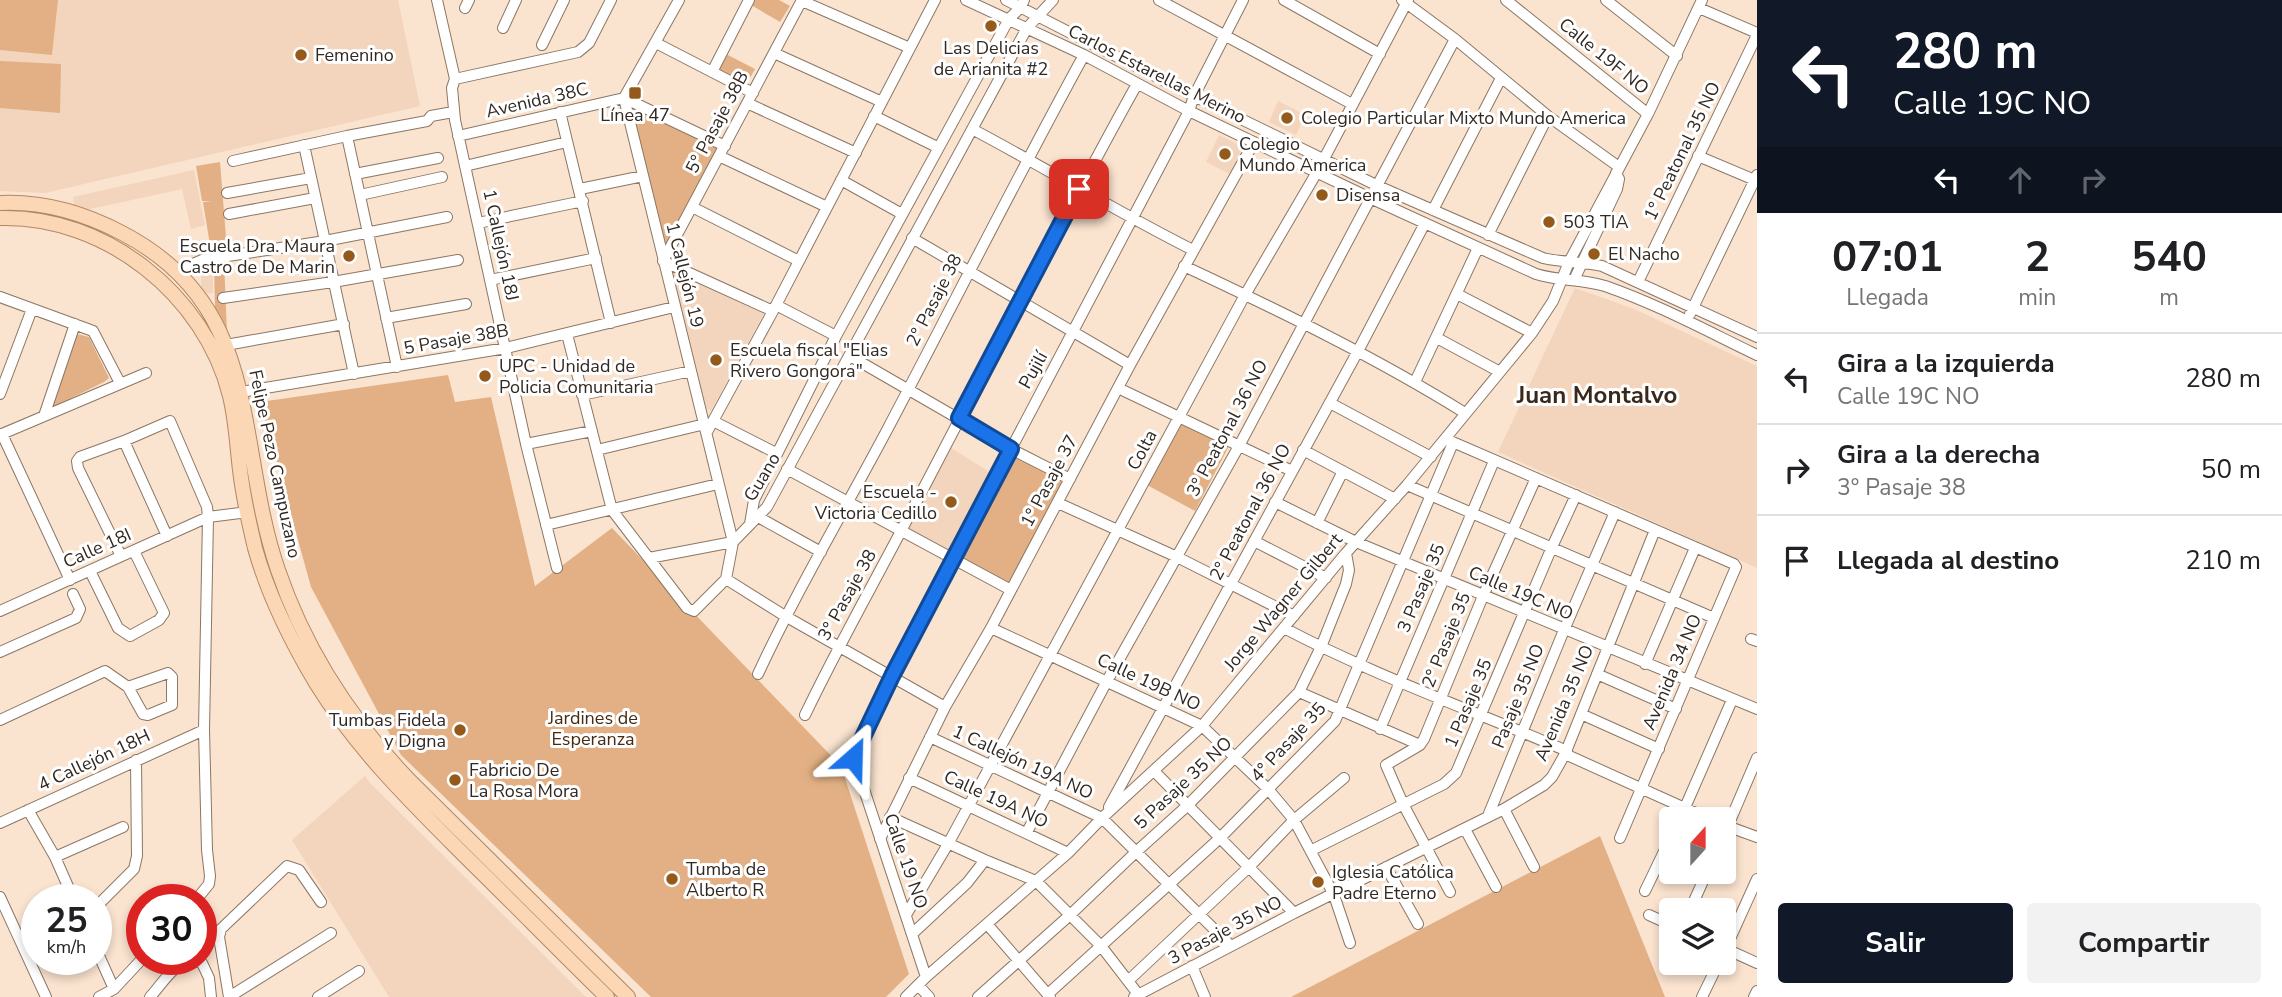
<!DOCTYPE html>
<html lang="es">
<meta charset="utf-8">
<style>
:root{--surface:#fff;--page:#f2f2f2;--text:#202124;--muted:#757577;--line:#e0e0e0;--accent:#111827}
body{margin:0;font-family:"Nunito Sans",sans-serif;background:var(--page);color:var(--text);height:100vh;display:flex;flex-direction:column;font-size:26px;white-space:nowrap}
*{box-sizing:border-box;margin:0}
p{font-size:23px;color:var(--muted)}
.icon{flex:none;width:38px;height:38px;fill:none;stroke:currentColor;stroke-width:2;stroke-linecap:round;stroke-linejoin:round}
.map{position:relative;flex:1;overflow:hidden}
.details{display:flex;flex-direction:column;background:var(--surface);width:525px}
.details>*{flex:none}
.hud{background:#111827;color:#fff;overflow:hidden}
.needle{width:46px;rotate:21deg}
.controls{position:absolute;left:1659px;top:807px;display:grid;gap:14px}
.controls a{display:grid;place-items:center;width:77px;height:77px;border-radius:7px;background:var(--surface);box-shadow:0 4px 10px #0003;font-size:35px}
.speed{position:absolute;left:21px;top:884px;display:flex;gap:14px;font-size:35px;font-weight:700;text-align:center}
.speed>*{display:grid;place-content:center;width:91px;height:91px;border-radius:50%;background:var(--surface);box-shadow:0 4px 10px #0003;line-height:1}
.speed small{font-size:18px;font-weight:400}
.speed .limit{border:10px solid #d22;background:#fff;color:#111}
.pin{position:absolute;display:grid;place-items:center;width:60px;height:60px;color:#fff;margin:-30px;border-radius:14px;box-shadow:0 4px 10px #0006}
.me{position:absolute;width:77px;margin:-38px;rotate:25deg;stroke-linejoin:round;filter:drop-shadow(0 0 5px #0008)}
.turn{display:flex;align-items:center;gap:24px;height:147px;padding:0 21px;font-size:32px}
.turn .icon{width:91px;height:91px;stroke-width:2.5}
.turn b{display:block;font-size:49px;line-height:60px}
.lanes{display:flex;align-items:center;height:66px;padding:0 21px;background:#0003;justify-content:center;gap:35px;direction:ltr}
.lanes .off{opacity:.35}
.eta{display:flex;justify-content:space-evenly;align-items:center;height:119px;text-align:center}
.eta b{font-size:42px;font-weight:700;line-height:49px}
.cta{display:flex;gap:14px;margin-top:auto;padding:14px 21px}
.cta a{flex:1;height:80px;border-radius:7px;background:var(--accent);color:#fff;font-size:28px;font-weight:700;line-height:80px;text-align:center}
.cta a+a{background:var(--page);color:var(--text)}
ul{padding:0;list-style:none}
li{display:flex;align-items:center;gap:21px;height:91px;padding:0 21px;border-top:2px solid var(--line)}
li div{flex:1}
li b{display:block;font-size:26px}
li em{font-style:normal}
main{display:flex;flex:1;min-height:0}
.map>svg:first-child{display:block}
.built{fill:#f2d5bc}
.green{fill:#e2b084}
.lines{fill:none;stroke-linecap:round;stroke-linejoin:round}
.minor-casing{stroke:#8b7765;stroke-width:12}
.major-casing{stroke:#b28863;stroke-width:16}
.minor{stroke:#fff;stroke-width:10}
.major{stroke:#fbd7b6;stroke-width:14}
.route-casing{stroke:#114b97;stroke-width:18}
.route{stroke:#1a73e8;stroke-width:12}
.poi-dot{fill:#955a19;stroke:#fff;stroke-width:2.5}
.labels{text-anchor:middle;stroke-width:6;stroke-linejoin:round;paint-order:stroke}
.poi-label{font-size:18px;fill:#312821;stroke:#fff;text-anchor:start}
.street-label{font-size:18px;fill:#312821;stroke:#fff}
.park-label{font-size:18px;fill:#462b11;stroke:#fff}
.district-label{font-size:24px;font-weight:bold;fill:#3a291a;stroke:#fff}
</style>
<main>
<div class="map">
<svg width="1757" height="997" viewBox="0 0 1757 997">
<rect width="100%" height="100%" fill="#fae3cf"/>
<!-- built -->
<path class="built" d="M0,0H398L420,106L45,193L0,191Z
M1278,101L1305,115L1296,135L1269,122Z
M1219,135L1243,147L1230,174L1206,162Z
M194,170L205,225L191,229L182,189L86,210L74,205L73,197Z
M201,266H213V293L201,294Z
M667,267L765,312L711,411L706,408Z
M1575,288L1634,309L1757,366V568L1498,452Z
M951,448L996,476L953,553L907,529Z
M365,776L370,783L586,997H389L292,840Z"/>
<!-- green -->
<path class="green" d="M0,0H58L52,55L0,50Z
M753,0H779L790,6L780,22L751,5Z
M724,53L755,69L746,85L716,69Z
M0,61L61,64L60,113L0,108Z
M630,103L721,147L664,253Z
M220,162L227,250L211,251L203,202L212,201H202L196,166Z
M224,261L227,332L215,308L214,263Z
M77,334L89,337L109,378L104,382L55,406L52,403Z
M448,375L455,402L491,397L535,586L612,528L841,766L909,974L886,997H651L401,755L311,587L260,402Z
M1181,421L1229,446L1195,511L1147,485Z
M1017,454L1067,483L1012,585L962,558Z
M1600,836L1665,997H1291Z"/>
<g class="lines">
<defs>
<path id="minor" d="M437,0L455,79L452,88L455,120L526,444L557,568
M966,0L1084,55L1189,111L1370,198L1536,274C1558,281 1582,279 1605,286C1657,304 1707,331 1757,355
M1006,0L1194,96L1378,186L1543,258C1563,263 1582,261 1602,266L1757,337
M1159,0L1352,104
M1284,0L1380,54
M1402,0L1455,39L1548,116L1619,167
M1506,0L1648,114
M1606,0L1677,56
M802,1L910,48
M465,8L469,0
M1699,8L1757,33
M503,28L516,0
M656,43L753,93
M542,45L564,0
M774,53L882,102
M712,72L749,0
M455,79L578,52L589,43L611,0
M747,103L856,153
M560,112L611,323
M874,116L937,147
M972,129C1046,168 1117,212 1193,250
M347,136L397,367
M458,136L624,98L725,146
M304,145L354,374
M719,156L827,207
M1698,156L1757,181
M233,161L347,136L427,121L431,116L453,112
M465,166L567,142
M355,174L438,158
M841,180L902,214
M580,189L643,176
M227,193L311,178
M360,195L442,177
M692,207L799,261
M1433,210L1501,78
M229,214L315,198
M478,223L583,201
M1488,235L1548,116
M912,238L1130,365
M663,261L802,0
M663,261L773,311
M1184,266C1280,311 1375,357 1465,413
M176,271L202,260L325,241L447,217
M490,280L596,258
M1574,280L1617,189L1619,179L1616,173
M1638,282L1757,35
M1457,294L1532,333
M0,297L93,331L120,383
M223,298L333,282L458,260
M776,305L836,336
M1690,314L1757,175
M386,318L466,304
M567,334L612,510L687,608L694,611L726,579L733,542L624,98L679,0
M1437,338L1500,372
M226,345L344,324
M850,356L1011,449L1070,479
M1415,382L1478,248
M1118,388L1292,471
M241,392L506,348L674,307
M0,394L32,309
M582,395L691,371
M1330,403L1431,457
M44,416L75,324
M713,421L776,453
M707,432L773,311L935,0
M0,434H2L146,373
M2,434L70,580
M1448,440L1734,564L1736,567L1620,838
M124,441L167,536
M526,444L592,431
M597,450L705,424
M1303,450L1395,499
M787,469L1011,590
M1407,485L1714,618
M1275,502L1356,542L1757,709
M1058,503L1177,557L1294,616
M758,517L821,552
M1317,523L1343,471
M750,524L754,500L836,336L1009,19L1021,7L1024,0
M546,525L718,484
M1254,541L1326,578
M121,556L78,468L77,461L80,457L124,441L170,421L207,507L208,517L204,730L207,850L210,876L209,884L196,900
M649,558L733,542L767,507L1027,28L1053,0
M90,571L118,628L130,636L159,620L164,613L134,551
M726,579L785,616L945,707
M0,611L208,517L248,512
M991,628L1202,726L1268,789L1294,820L1334,895L1350,943
M1284,628C1375,676 1472,710 1567,751
M1751,639L1757,641
M0,652L76,618L80,609L73,594
M1645,664L1695,548
M758,674C797,590 844,511 887,430C953,305 1016,179 1084,55
M1597,674L1676,709
M1299,692L1420,745
M1581,714L1659,749
M805,715C835,652 869,592 901,531C980,382 1055,231 1137,84
M0,720L105,671L128,687L143,714L148,715L172,705V677L168,673L128,687
M1380,729L1494,461
M930,737L1102,818L1231,946
M1565,754L1709,819
M1154,771L1294,913
M909,778L1068,853
M1109,807L1358,351L1425,223
M1504,809L1534,867
M28,810L55,857L74,900
M1488,816L1564,630L1615,512
M890,817L985,860L1036,881L1101,946L1138,994
M1680,819L1732,700
M0,823L204,730
M1724,825L1757,837
M1465,829L1496,887
M1027,832L1107,681L1239,446L1455,39
M1724,835L1757,758
M880,839L945,707L991,628L1130,365L1254,142
M1312,850L1444,784L1456,773L1552,547L1576,495
M55,857L123,827
M1386,867L1418,924
M1645,891L1671,837
M1450,892L1403,804L1386,765L1420,745L1424,739L1483,596L1536,478
M0,897L46,997
M96,907L134,869L137,856L136,760
M1690,910L1707,872
M906,915L948,844L1245,295L1317,172L1408,0
M1649,915L1671,925
M987,924L1050,997
M912,934L967,883L985,860
M1724,948L1757,963
M96,949L114,989
M1724,952L1757,879
M1665,965L1671,951
M1192,966L1205,997
M926,977L853,756L1011,449L1189,111L1194,96L1243,0
M1128,981L1249,867L1294,820L1344,778
M918,985L929,997
M1048,994L1220,838L1335,721L1453,443
M99,997L114,989L142,959
M150,997C165,981 178,954 202,963L209,978L211,997
M229,997L219,937L221,929L287,866L299,870L321,902
M229,997L331,933
M318,997L359,971
M906,997L926,977L1068,853L1102,818L1202,726L1346,553L1407,485L1532,333L1553,301L1569,262L1648,114L1702,0
M978,997L1070,915L1136,852L1187,806L1299,692L1321,647L1346,584L1349,570L1346,553
M1134,997L1294,913L1504,809L1544,785L1552,777L1565,754L1655,530
M1702,997L1719,962
M1754,997L1757,991"/>
<path id="major" d="M0,203C43,201 84,213 122,233C265,307 234,442 278,570C305,649 351,720 409,780L628,997
M0,218C105,215 205,295 230,396C236,420 237,445 240,470C243,495 249,523 255,548C268,595 291,641 316,683C356,748 410,801 464,855C512,902 559,950 607,997"/>
</defs>
<!-- minor casing -->
<use href="#minor" class="minor-casing"/>
<!-- major casing -->
<use href="#major" class="major-casing"/>
<!-- minor -->
<use href="#minor" class="minor"/>
<!-- major -->
<use href="#major" class="major"/>
</g>
<g class="lines">
<defs>
<path id="route" d="M853,758L892,676L1011,449L959,418L1079,189"/>
</defs>
<!-- route casing -->
<use href="#route" class="route-casing"/>
<!-- route -->
<use href="#route" class="route"/>
</g>
<!-- markers -->
<g class="poi-dot">
<circle cx="991" cy="26" r="7"/>
<circle cx="301" cy="55" r="7"/>
<rect x="628" y="86" width="14" height="14" rx="3.5"/>
<circle cx="1287" cy="118" r="7"/>
<circle cx="1225" cy="154" r="7"/>
<circle cx="1322" cy="195" r="7"/>
<circle cx="1549" cy="222" r="7"/>
<circle cx="1594" cy="254" r="7"/>
<circle cx="349" cy="256" r="7"/>
<circle cx="716" cy="360" r="7"/>
<circle cx="485" cy="376" r="7"/>
<circle cx="951" cy="502" r="7"/>
<circle cx="460" cy="730" r="7"/>
<circle cx="455" cy="780" r="7"/>
<circle cx="672" cy="879" r="7"/>
<circle cx="1318" cy="882" r="7"/>
</g>
<g class="labels">
<!-- poi labels -->
<g class="poi-label">
<text x="991" y="54" text-anchor="middle">Las Delicias<tspan x="991" dy="21">de Arianita #2</tspan></text>
<text x="315" y="61">Femenino</text>
<text x="635" y="121" text-anchor="middle">Línea 47</text>
<text x="1301" y="124">Colegio Particular Mixto Mundo America</text>
<text x="1239" y="150">Colegio<tspan x="1239" dy="21">Mundo America</tspan></text>
<text x="1336" y="201">Disensa</text>
<text x="1563" y="228">503 TIA</text>
<text x="335" y="252" text-anchor="end">Escuela Dra. Maura<tspan x="335" dy="21">Castro de De Marin</tspan></text>
<text x="1608" y="260">El Nacho</text>
<text x="730" y="356">Escuela fiscal "Elias<tspan x="730" dy="21">Rivero Gongora"</tspan></text>
<text x="499" y="372">UPC - Unidad de<tspan x="499" dy="21">Policia Comunitaria</tspan></text>
<text x="937" y="498" text-anchor="end">Escuela -<tspan x="937" dy="21">Victoria Cedillo</tspan></text>
<text x="446" y="726" text-anchor="end">Tumbas Fidela<tspan x="446" dy="21">y Digna</tspan></text>
<text x="469" y="776">Fabricio De<tspan x="469" dy="21">La Rosa Mora</tspan></text>
<text x="686" y="875">Tumba de<tspan x="686" dy="21">Alberto R</tspan></text>
<text x="1332" y="878">Iglesia Católica<tspan x="1332" dy="21">Padre Eterno</tspan></text>
</g>
<!-- street labels -->
<g class="street-label">
<text transform="translate(1604 56) rotate(39)" y="6">Calle 19F NO</text>
<text transform="translate(1157 74) rotate(27)" y="6">Carlos Estarellas Merino</text>
<text transform="translate(537 100) rotate(-13)" y="6">Avenida 38C</text>
<text transform="translate(717 122) rotate(-62)" y="6">5° Pasaje 38B</text>
<text transform="translate(1682 151) rotate(-64)" y="6">1° Peatonal 35 NO</text>
<text transform="translate(501 245) rotate(78)" y="6">1 Callejón 18J</text>
<text transform="translate(685 275) rotate(76)" y="6">1 Callejón 19</text>
<text transform="translate(934 300) rotate(-63)" y="6">2° Pasaje 38</text>
<text transform="translate(456 339) rotate(-10)" y="6">5 Pasaje 38B</text>
<text transform="translate(1033 370) rotate(-61)" y="6">Pujilí</text>
<text transform="translate(1227 428) rotate(-62)" y="6">3° Peatonal 36 NO</text>
<text transform="translate(1142 450) rotate(-62)" y="6">Colta</text>
<text transform="translate(275 464) rotate(78)" y="6">Felipe Pezo Campuzano</text>
<text transform="translate(762 477) rotate(-59)" y="6">Guano</text>
<text transform="translate(1049 481) rotate(-62)" y="6">1° Pasaje 37</text>
<text transform="translate(1250 512) rotate(-62)" y="6">2° Peatonal 36 NO</text>
<text transform="translate(97 548) rotate(-24)" y="6">Calle 18I</text>
<text transform="translate(1421 588) rotate(-67)" y="6">3 Pasaje 35</text>
<text transform="translate(1521 593) rotate(23)" y="6">Calle 19C NO</text>
<text transform="translate(847 595) rotate(-61)" y="6">3° Pasaje 38</text>
<text transform="translate(1283 602) rotate(-50)" y="6">Jorge Wagner Gilbert</text>
<text transform="translate(1446 640) rotate(-68)" y="6">2° Pasaje 35</text>
<text transform="translate(1672 672) rotate(-67)" y="6">Avenida 34 NO</text>
<text transform="translate(1149 682) rotate(25)" y="6">Calle 19B NO</text>
<text transform="translate(1518 696) rotate(-68)" y="6">Pasaje 35 NO</text>
<text transform="translate(1468 703) rotate(-67)" y="6">1 Pasaje 35</text>
<text transform="translate(1564 703) rotate(-67)" y="6">Avenida 35 NO</text>
<text transform="translate(1288 742) rotate(-47)" y="6">4° Pasaje 35</text>
<text transform="translate(94 760) rotate(-25)" y="6">4 Callejón 18H</text>
<text transform="translate(1023 762) rotate(25)" y="6">1 Callejón 19A NO</text>
<text transform="translate(1183 783) rotate(-43)" y="6">5 Pasaje 35 NO</text>
<text transform="translate(996 799) rotate(25)" y="6">Calle 19A NO</text>
<text transform="translate(906 861) rotate(71)" y="6">Calle 19 NO</text>
<text transform="translate(1225 930) rotate(-28)" y="6">3 Pasaje 35 NO</text>
</g>
<!-- park labels -->
<g class="park-label">
<text x="593" y="724">Jardines de<tspan x="593" dy="21">Esperanza</tspan></text>
</g>
<!-- district labels -->
<g class="district-label">
<text x="1597" y="403">Juan Montalvo</text>
</g>
</g>
</svg>
<div class="controls">
<a><svg class="needle" viewBox="-14 -14 28 28"><path d="M0-13l5 13h-10z" fill="#e53935"/><path d="M0 13l5-13h-10z" fill="#757577"/></svg></a>
<a><svg class="icon" aria-label="layers" viewBox="0 0 24 24"><path d="M12 4l9 5-9 5-9-5zM3 14l9 5 9-5"/></svg></a>
</div>
<div class="speed"><div>25<small>km/h</small></div><div class="limit">30</div></div>
<div class="pin" style="left:1079px;top:189px;background:#d93025"><svg class="icon" aria-label="arrive" viewBox="0 0 24 24"><path d="M6 21V4h12l-3 4 3 4H6"/></svg></div>
<svg class="me" style="left:853px;top:758px" viewBox="-20 -20 40 40"><path d="M0-17L14 15 0 8-14 15z" fill="#1a73e8" stroke="#fff" stroke-width="4"/></svg>
</div>
<section class="details">
<div class="hud">
<div class="turn"><svg class="icon" aria-label="left" viewBox="0 0 24 24"><path d="M17 20v-9H6M10 6l-5 5 5 5"/></svg><div><b>280 m</b>Calle 19C NO</div></div>
<div class="lanes"><svg class="icon" aria-label="left" viewBox="0 0 24 24"><path d="M17 20v-9H6M10 6l-5 5 5 5"/></svg><svg class="icon off" aria-label="ahead" viewBox="0 0 24 24"><path d="M12 20V5M6 11l6-6 6 6"/></svg><svg class="icon off" aria-label="right" viewBox="0 0 24 24"><path d="M7 20v-9h11M14 6l5 5-5 5"/></svg></div>
</div>
<div class="eta">
<div><b>07:01</b><p>Llegada</p></div>
<div><b>2</b><p>min</p></div>
<div><b>540</b><p>m</p></div>
</div>
<ul>
<li><svg class="icon" aria-label="left" viewBox="0 0 24 24"><path d="M17 20v-9H6M10 6l-5 5 5 5"/></svg><div><b>Gira a la izquierda</b><p>Calle 19C NO</p></div><em>280 m</em></li>
<li><svg class="icon" aria-label="right" viewBox="0 0 24 24"><path d="M7 20v-9h11M14 6l5 5-5 5"/></svg><div><b>Gira a la derecha</b><p>3° Pasaje 38</p></div><em>50 m</em></li>
<li><svg class="icon" aria-label="arrive" viewBox="0 0 24 24"><path d="M6 21V4h12l-3 4 3 4H6"/></svg><div><b>Llegada al destino</b></div><em>210 m</em></li>
</ul>
<div class="cta"><a>Salir</a><a>Compartir</a></div>
</section>
</main>
